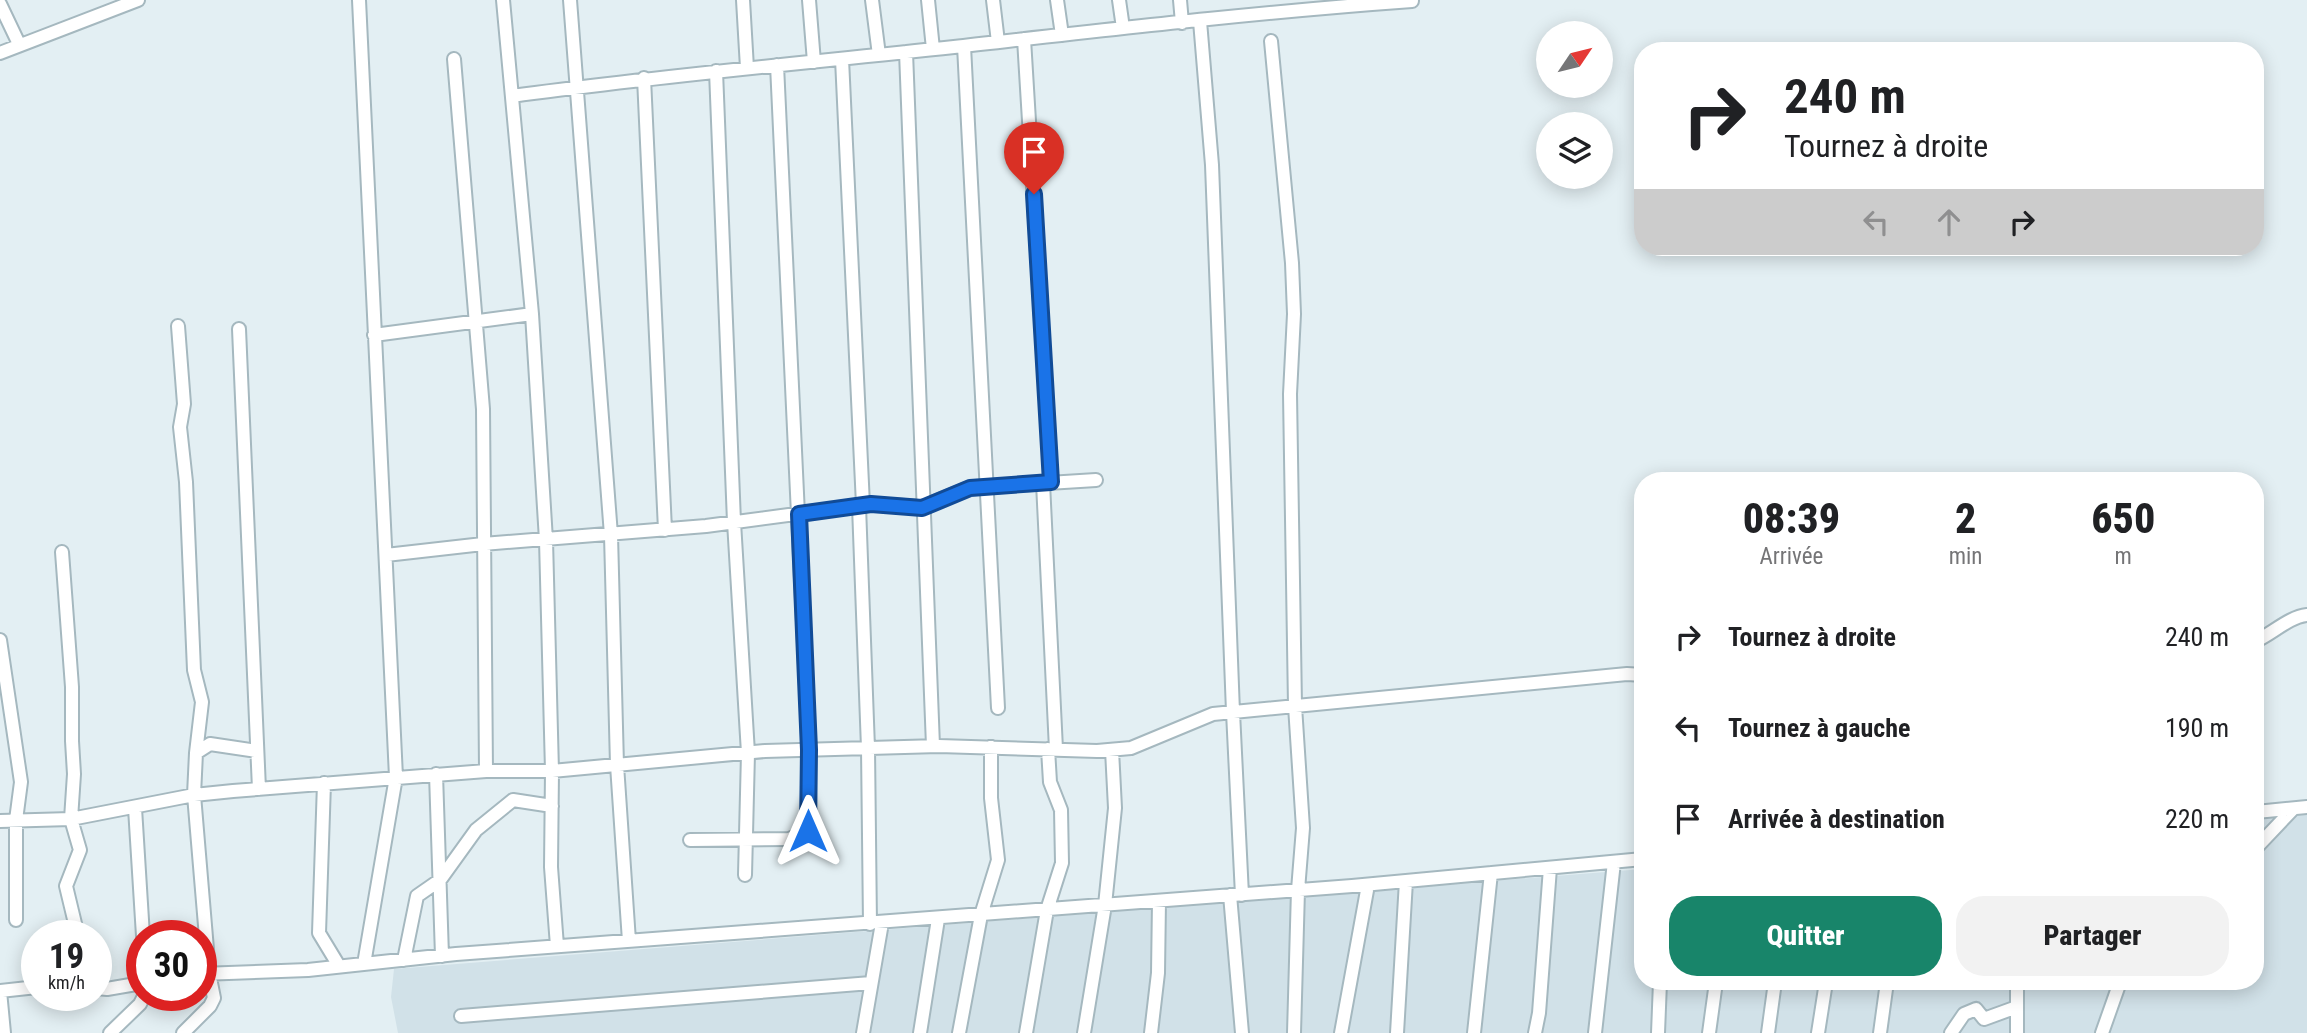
<!DOCTYPE html>
<html lang="fr">
<meta charset="utf-8">
<style>
:root{--surface:#fff;--page:#f2f2f2;--text:#202124;--muted:#757577;--accent:#18856a}
body{margin:0;font-family:"Roboto Condensed",sans-serif;background:var(--page);color:var(--text);height:100vh;display:flex;flex-direction:column;font-size:26px;white-space:nowrap}
*{box-sizing:border-box;margin:0}
p{font-size:23px;color:var(--muted)}
.icon{flex:none;width:38px;height:38px;fill:none;stroke:currentColor;stroke-width:2;stroke-linecap:round;stroke-linejoin:round}
.map{position:relative;flex:1;overflow:hidden}
.side{position:absolute;left:1634px;top:472px;width:630px;height:518px;display:flex;flex-direction:column;background:var(--surface);border-radius:28px;box-shadow:0 4px 18px #0003}
.side>*{flex:none}
.hud{position:absolute;left:1634px;top:42px;width:630px;height:214px;border-radius:28px;box-shadow:0 4px 18px #0003;background:#fff;color:var(--text);overflow:hidden}
.needle{width:46px;rotate:55deg}
.buttons{position:absolute;left:1536px;top:21px;display:grid;gap:14px}
.buttons a{display:grid;place-items:center;width:77px;height:77px;border-radius:50%;background:var(--surface);box-shadow:0 4px 18px #0003;font-size:35px}
.speed{position:absolute;left:21px;top:920px;display:flex;gap:14px;font-size:35px;font-weight:700;text-align:center}
.speed>*{display:grid;place-content:center;width:91px;height:91px;border-radius:50%;background:var(--surface);box-shadow:0 4px 18px #0003;line-height:1}
.speed small{font-size:18px;font-weight:400}
.speed .limit{border:10px solid #d22;background:#fff;color:#111}
.pin{position:absolute;display:grid;place-items:center;width:60px;height:60px;color:#fff;margin:-72px -30px;border-radius:50% 50% 50% 0;rotate:-45deg;box-shadow:0 0 7px #0007}
.pin .icon{rotate:45deg}
.me{position:absolute;width:77px;margin:-38px;rotate:0deg;stroke-linejoin:round;filter:drop-shadow(0 0 5px #0008)}
.turn{display:flex;align-items:center;gap:24px;height:147px;padding:0 35px;font-size:32px}
.turn .icon{width:91px;height:91px;stroke-width:2.5}
.turn b{display:block;font-size:49px;line-height:60px}
.lanes{display:flex;align-items:center;height:66px;padding:0 35px;background:#0003;justify-content:center;gap:35px;direction:ltr}
.lanes .off{opacity:.35}
.eta{display:flex;justify-content:space-evenly;align-items:center;height:119px;text-align:center}
.eta b{font-size:42px;font-weight:800;line-height:49px}
.cta{display:flex;gap:14px;margin-top:auto;padding:14px 35px}
.cta a{flex:1;height:80px;border-radius:28px;background:var(--accent);color:#fff;font-size:28px;font-weight:800;line-height:80px;text-align:center}
.cta a+a{background:var(--page);color:var(--text)}
ul{padding:0;list-style:none}
li{display:flex;align-items:center;gap:21px;height:91px;padding:0 35px}
li div{flex:1}
li b{display:block;font-size:26px}
li em{font-style:normal}
.map>svg:first-child{display:block}
.residential{fill:#d1e1e8}
.lines{fill:none;stroke-linecap:round;stroke-linejoin:round}
.minor-casing{stroke:#a5b8bf;stroke-width:16}
.minor{stroke:#fff;stroke-width:12}
.route-casing{stroke:#114b97;stroke-width:18}
.route{stroke:#1a73e8;stroke-width:12}
</style>
<div class="map">
<svg width="2307" height="1033" viewBox="0 0 2307 1033">
<rect width="100%" height="100%" fill="#e3eff3"/>
<!-- residential -->
<path class="residential" d="M2307,812V1033H398L391,997L394,969L1643,869V982H2256V817Z"/>
<g class="lines">
<defs>
<path id="minor" d="M359,0L396,777L364,964
M503,0L532,314L546,540L552,771L551,867L557,946
M570,0L611,535L617,765L629,941
M743,0L747,68
M809,0L814,62
M872,0L879,55
M928,0L933,49
M993,0L998,42
M1057,0L1062,35
M1119,0L1123,28
M1180,0L1182,23
M0,4L19,44
M1200,21L1212,165L1233,712L1242,895
M1024,39L1051,482
M1271,41L1292,263L1294,314L1290,394L1295,706L1303,828L1298,890L1294,1033
M964,46L998,708
M906,52L933,746
M0,53L138,0
M454,59L483,409L486,771
M842,59L863,505
M716,71L734,522L748,753L745,875
M644,78L665,530
M512,96C659,76 806,63 954,47C1106,30 1259,12 1412,1
M178,326L184,404L180,427L186,482L194,670L202,702L196,753
M239,329L259,789
M374,335L532,314
M1043,483L1056,749
M859,506L868,748L870,924
M62,552L72,687V741L74,774L71,819L80,850L66,886L78,936
M386,555L483,544L706,526L871,504L922,507L969,488L1096,480
M0,640L21,782L16,820V920
M2256,641C2273,633 2289,617 2307,615
M436,774L442,956
M324,783L319,933L339,966
M135,808L143,936
M2256,812L2307,807
M0,821L71,819L194,795L233,791L486,771H552L765,751L939,746L1097,751L1131,748L1213,714L1627,674L1643,675
M690,840L789,839L808,831L809,750L777,65
M2256,848L2293,809
M1230,895L1242,1033
M404,960L417,896L440,880L476,830L513,800L552,806
M201,974L308,970L456,954L1352,886L1643,859
M2017,982V1033
M96,988L107,989L142,983
M0,991L4,1033
M0,991L37,987
M461,1016L871,983
M110,1033L140,1004L144,996
M183,1033L210,1006L214,998L209,973L194,795L196,753L210,744L257,751
M863,1033L882,923
M920,1033L938,919
M959,1033L981,915L998,860L991,798V747
M1026,1033L1047,910L1062,863L1061,810L1050,782L1048,749
M1084,1033L1105,905L1115,808L1112,750
M1151,1033L1158,973L1159,901
M1341,1033L1368,885
M1397,1033L1406,881
M1474,1033L1491,873
M1535,1033L1539,1013L1550,868
M1595,1033L1614,862
M1658,1033L1660,982
M1709,1033L1716,982
M1768,1033L1775,982
M1818,1033L1826,982
M1880,1033L1887,982
M1951,1033L1964,1014L1976,1009L1984,1019L2017,1007
M2102,1033L2120,982"/>
</defs>
<!-- minor casing -->
<use href="#minor" class="minor-casing"/>
<!-- minor -->
<use href="#minor" class="minor"/>
</g>
<g class="lines">
<defs>
<path id="route" d="M808,831L809,750L799,514L871,504L922,508L970,488L1051,482L1034,194"/>
</defs>
<!-- route casing -->
<use href="#route" class="route-casing"/>
<!-- route -->
<use href="#route" class="route"/>
</g>
</svg>
<div class="buttons">
<a><svg class="needle" viewBox="-14 -14 28 28"><path d="M0-13l5 13h-10z" fill="#e53935"/><path d="M0 13l5-13h-10z" fill="#757577"/></svg></a>
<a><svg class="icon" aria-label="layers" viewBox="0 0 24 24"><path d="M12 4l9 5-9 5-9-5zM3 14l9 5 9-5"/></svg></a>
</div>
<div class="speed"><div>19<small>km/h</small></div><div class="limit">30</div></div>
<div class="pin" style="left:1034px;top:194px;background:#d93025"><svg class="icon" aria-label="arrive" viewBox="0 0 24 24"><path d="M6 21V4h12l-3 4 3 4H6"/></svg></div>
<svg class="me" style="left:808px;top:831px" viewBox="-20 -20 40 40"><path d="M0-17L14 15 0 8-14 15z" fill="#1a73e8" stroke="#fff" stroke-width="4"/></svg>
<div class="hud">
<div class="turn"><svg class="icon" aria-label="right" viewBox="0 0 24 24"><path d="M7 20v-9h11M14 6l5 5-5 5"/></svg><div><b>240 m</b>Tournez à droite</div></div>
<div class="lanes"><svg class="icon off" aria-label="left" viewBox="0 0 24 24"><path d="M17 20v-9H6M10 6l-5 5 5 5"/></svg><svg class="icon off" aria-label="ahead" viewBox="0 0 24 24"><path d="M12 20V5M6 11l6-6 6 6"/></svg><svg class="icon" aria-label="right" viewBox="0 0 24 24"><path d="M7 20v-9h11M14 6l5 5-5 5"/></svg></div>
</div>
<section class="side">
<div class="eta">
<div><b>08:39</b><p>Arrivée</p></div>
<div><b>2</b><p>min</p></div>
<div><b>650</b><p>m</p></div>
</div>
<ul>
<li><svg class="icon" aria-label="right" viewBox="0 0 24 24"><path d="M7 20v-9h11M14 6l5 5-5 5"/></svg><div><b>Tournez à droite</b></div><em>240 m</em></li>
<li><svg class="icon" aria-label="left" viewBox="0 0 24 24"><path d="M17 20v-9H6M10 6l-5 5 5 5"/></svg><div><b>Tournez à gauche</b></div><em>190 m</em></li>
<li><svg class="icon" aria-label="arrive" viewBox="0 0 24 24"><path d="M6 21V4h12l-3 4 3 4H6"/></svg><div><b>Arrivée à destination</b></div><em>220 m</em></li>
</ul>
<div class="cta"><a>Quitter</a><a>Partager</a></div>
</section>
</div>
